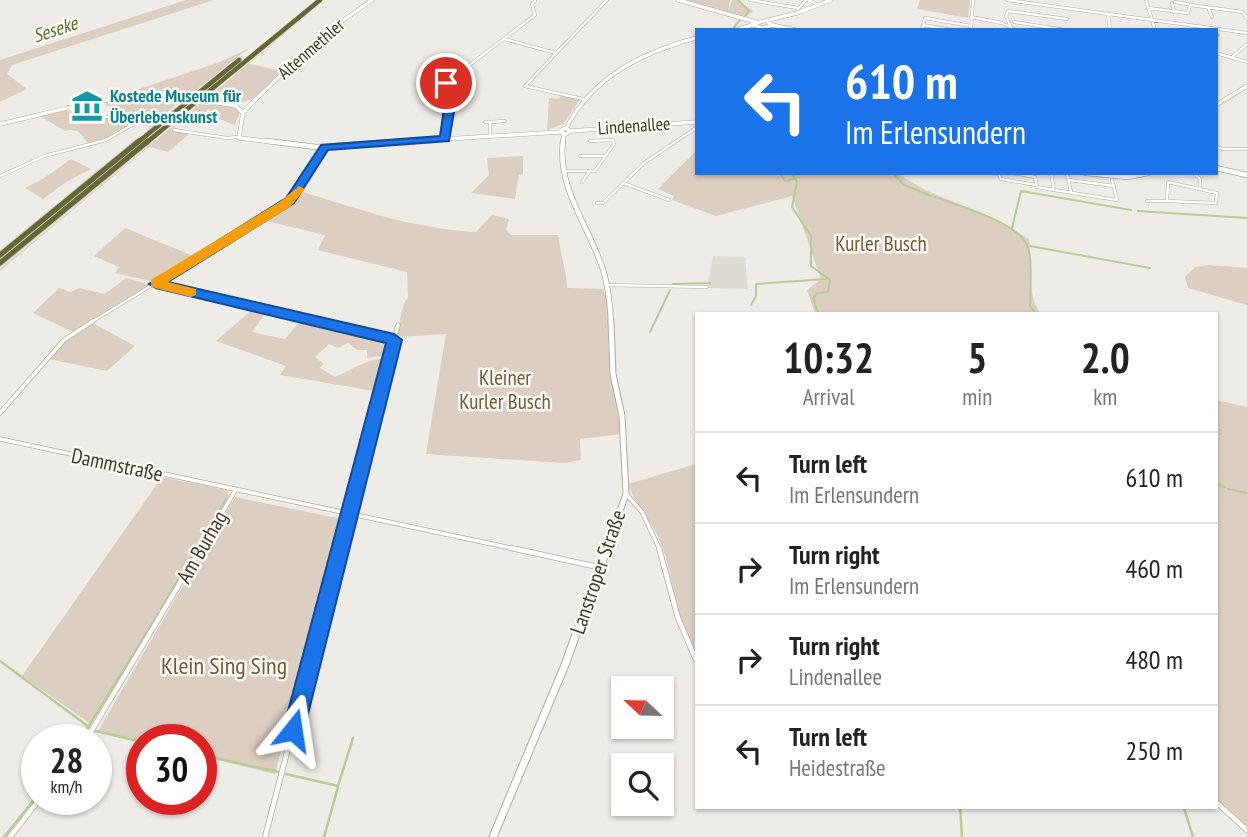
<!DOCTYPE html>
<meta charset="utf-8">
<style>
:root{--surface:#fff;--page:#f2f2f2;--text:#222;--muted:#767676;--line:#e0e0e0}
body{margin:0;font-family:"PT Sans Narrow",sans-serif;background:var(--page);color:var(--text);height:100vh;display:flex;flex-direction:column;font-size:26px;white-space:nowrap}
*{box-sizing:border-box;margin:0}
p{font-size:23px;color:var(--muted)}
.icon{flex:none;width:38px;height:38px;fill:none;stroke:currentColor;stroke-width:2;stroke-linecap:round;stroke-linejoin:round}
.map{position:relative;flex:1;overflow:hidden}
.side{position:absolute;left:695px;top:312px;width:523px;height:497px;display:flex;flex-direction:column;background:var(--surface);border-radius:0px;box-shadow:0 2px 5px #0004}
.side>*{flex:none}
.hud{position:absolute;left:695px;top:28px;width:523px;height:147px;border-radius:0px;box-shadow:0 2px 5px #0004;background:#1a73e8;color:#fff;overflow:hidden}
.needle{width:46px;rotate:292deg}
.fabs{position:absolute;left:611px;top:676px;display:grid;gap:14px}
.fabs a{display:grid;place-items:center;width:63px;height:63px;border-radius:0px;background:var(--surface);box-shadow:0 2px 5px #0004;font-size:35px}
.speed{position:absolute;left:21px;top:724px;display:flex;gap:14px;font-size:35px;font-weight:700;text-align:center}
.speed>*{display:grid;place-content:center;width:91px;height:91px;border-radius:50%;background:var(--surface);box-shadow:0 2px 5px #0004;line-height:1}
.speed small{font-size:18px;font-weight:400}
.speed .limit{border:10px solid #d22;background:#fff;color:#111}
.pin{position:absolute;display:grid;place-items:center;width:60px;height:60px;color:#fff;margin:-30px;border:4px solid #fff;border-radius:50%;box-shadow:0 2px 7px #0007}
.me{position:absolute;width:77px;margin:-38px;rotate:15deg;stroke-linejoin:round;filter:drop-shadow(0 0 5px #0008)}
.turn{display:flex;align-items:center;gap:24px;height:147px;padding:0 35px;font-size:32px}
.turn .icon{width:91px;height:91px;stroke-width:2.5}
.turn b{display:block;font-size:49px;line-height:60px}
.eta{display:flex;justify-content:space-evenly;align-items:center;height:119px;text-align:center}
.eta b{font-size:42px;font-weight:700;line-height:49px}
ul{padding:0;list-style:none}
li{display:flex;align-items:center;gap:21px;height:91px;padding:0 35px;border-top:2px solid var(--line)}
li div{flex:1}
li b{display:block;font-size:26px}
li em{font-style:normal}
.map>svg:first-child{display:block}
.built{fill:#dddbd4}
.green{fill:#dccfc1}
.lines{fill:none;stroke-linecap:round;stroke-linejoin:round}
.stream-far1{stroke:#b6cc94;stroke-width:2}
.stream{stroke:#b6cc94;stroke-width:2.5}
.street-far2-casing{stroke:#aeada1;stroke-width:3.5}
.street-far1-casing{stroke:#aeada1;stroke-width:5}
.street-casing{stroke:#aeada1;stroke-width:6}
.secondary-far3-casing{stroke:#adab99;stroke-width:4.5}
.secondary-far2-casing{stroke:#adab99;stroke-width:6}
.secondary-far1-casing{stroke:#adab99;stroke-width:7}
.secondary-casing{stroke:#adab99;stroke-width:9}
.highway-far1-casing{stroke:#c9c9c2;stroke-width:5}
.highway-casing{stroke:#c9c9c2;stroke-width:7}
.street-far2{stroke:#fff;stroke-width:2.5}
.street-far1{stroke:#fff;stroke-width:3.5}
.street{stroke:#fff;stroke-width:4.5}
.secondary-far3{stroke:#fff;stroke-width:3.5}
.secondary-far2{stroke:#fff;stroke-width:4.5}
.secondary-far1{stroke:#fff;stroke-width:5}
.secondary{stroke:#fff;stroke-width:7}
.highway-far1{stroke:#666735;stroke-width:4.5}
.highway{stroke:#666735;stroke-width:5}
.secondary-bridge-casing{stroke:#adab99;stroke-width:4.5;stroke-linecap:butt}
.secondary-bridge{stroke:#fff;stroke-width:3.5}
.route{fill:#1a73e8;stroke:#114b97;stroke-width:2}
.slow{fill:#f59e0b}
.labels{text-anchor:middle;stroke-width:5;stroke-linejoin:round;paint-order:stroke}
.far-street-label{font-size:18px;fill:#3e3d26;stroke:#faf9f6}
.far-culture-label{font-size:18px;font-weight:bold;fill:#0d838f;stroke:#faf9f6;text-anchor:start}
.far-water-label{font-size:19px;font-style:italic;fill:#547526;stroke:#faf9f6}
.park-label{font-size:21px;fill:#715b34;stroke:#faf9f6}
.street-label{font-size:21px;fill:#3e3d26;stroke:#faf9f6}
.near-park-label{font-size:24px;fill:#715b34;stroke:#faf9f6}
</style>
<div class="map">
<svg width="1247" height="837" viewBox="0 0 1247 837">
<rect width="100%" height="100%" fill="#edece6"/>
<!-- built -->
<path class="built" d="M713,256L745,257L748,289L707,288Z"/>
<!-- green -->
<path class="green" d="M186,0H214L12,65L7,74L27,89L0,102V60Z
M324,0L249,64L282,71C250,101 254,108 206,99Z
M680,0H730L728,12L732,0H738L753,11L746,17Z
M920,0H970L968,18L917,9Z
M249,48L189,96L164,92L127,93L220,62Z
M561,96L580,100L563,124L547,130L549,98L559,99Z
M160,97L182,100L153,124L138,121L140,116L105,105L107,103L100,100Z
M203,101L236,107L240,112L235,125L216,118L209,109L198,119L186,117L171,130L190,133L168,152L150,147L146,149L0,271V269Z
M62,110L134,124L120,134L90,146C81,135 80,127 65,131L40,116Z
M696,151V173H896L927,191L984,214L1029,239C1031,262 1027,294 1040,313H815L807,290L821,279L792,196L716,216L672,200L674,196L658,189Z
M523,156V174L519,175L515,199L471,193L489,175L487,158Z
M71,159L91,169L66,182L43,199L25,188L44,178Z
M300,191C358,209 415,229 476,232L492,215L509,219L506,230L511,235H558C561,256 566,269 567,288L603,289L608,302V346L621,434L580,439L581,460L564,463L426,454L446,334L396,337L404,303L408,298L407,272L318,250L325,235L262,220L291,201Z
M125,228L196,257L155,282L115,273L119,267L94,256Z
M1209,265L1247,268V305L1188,288L1185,277L1195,267Z
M126,278L151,285L73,332L33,313L59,288L71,292L79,288L105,294Z
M253,309L267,311L252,332L285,339L301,320L392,340L388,355L367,358V350H357L348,343L338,348L329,344L315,357L324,364L320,368L335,377C356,368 364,360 387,358L380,392L280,375L286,366L216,341Z
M93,323L135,346L107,371L49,359L66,341Z
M1216,400L1247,407V830L1216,802Z
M696,464V657C673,622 676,579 660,541C652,521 635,505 628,484Z
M162,477L227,490L229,496L91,724L22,676Z
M235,497L342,519L275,774L201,756V740L142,742L98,731Z"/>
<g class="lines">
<!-- stream-far1 -->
<path class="stream-far1" d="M738,0L749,11L744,17
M734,27L740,20
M1216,38L1219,35
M780,173L785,181L794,179
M792,173L797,182L792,207L811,236V266L830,280L828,292L817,293L813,298L818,313
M893,173L904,185L931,196
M935,197C958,206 1017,222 1027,245C1033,257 1030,292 1030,306L1035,313
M1138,211L1247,218
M1012,228L1021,191L1131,210
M1030,246L1150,268
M673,284L710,283
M751,305L756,296V284L826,279
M650,332L670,290
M1216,484L1225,487
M1228,489L1247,493
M196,550L226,499"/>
<!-- stream -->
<path class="stream" d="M161,609L197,548
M0,661L89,727
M96,731L142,742
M80,740L159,613
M201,755L279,772
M286,774L338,786L353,738
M960,807L962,837
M1177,807L1184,808L1193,837
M4,837L37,796
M324,837L338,787"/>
<defs>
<path id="street-far2" d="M750,0L798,8
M808,0L819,5
M1007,0L1247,33
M1146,0L1155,30
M1175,2L1188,4
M1172,3L1174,12
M1208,7L1212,17
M1148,8L1188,13L1190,5L1243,12L1247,19
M798,9L806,0
M1108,15L1110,30
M971,17L1002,23L1016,30
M1014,22L1065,30
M923,25L952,30
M1010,25L1006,16L1008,11L1067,19
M922,30L925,18L971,26
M971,30L973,0
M504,39L556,53
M1216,53L1247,62
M1233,56L1247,44
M437,90L445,85
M583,99L525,86L607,0
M68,107L73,111L152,125
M485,122H490V136
M490,122L505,121
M174,130L227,138L238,137
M445,139L452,95L446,83L535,15L532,4L535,1
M1216,146L1222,149H1247
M580,156H606
M565,171H595L614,144L613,140L590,141
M998,173L1001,179L1036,185
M1013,173L1035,177L1037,187L1054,190L1051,173
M1193,173L1200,179V188
M1067,174L1071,192
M0,176L44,156L106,140L137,122
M1069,180L1114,186
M582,182L590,171
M1168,182L1217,193L1216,203L1167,201Z
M623,183L669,200
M1054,190L1117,200L1112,180
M1147,201H1167
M597,203H603L644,163L696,128
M156,284L321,323
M607,285L707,287
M90,323L290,201L325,147"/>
<path id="street-far1" d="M313,321L394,340
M0,413L64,340L93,321
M0,439L520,550
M626,494L642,512L660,550
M200,550L235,491
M339,550L398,325"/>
<path id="street" d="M511,548L598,567
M659,548L678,618L696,660
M86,740L201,548
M1216,802L1247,830
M10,837L39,800
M265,837L340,548"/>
<path id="secondary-far3" d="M678,0L756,22
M768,22L772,25L762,28L752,24L797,13L831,0
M772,25L796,30
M734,30L753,25
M207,101L236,106L243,113
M1216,105L1247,86
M0,124C62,110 120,91 184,97
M565,128L571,131L566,134L559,132Z
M566,128C594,76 641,53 696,38
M571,131L696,122
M282,143L239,138L243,113L250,105L321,36L372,0
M381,143L559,132
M563,143L564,134"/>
<path id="secondary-far2" d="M267,141L316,147L409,141
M563,141C557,186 587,224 601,264C608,282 610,303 611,323
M1216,168L1247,175
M1086,173L1128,177L1148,173"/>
<path id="secondary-far1" d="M606,550L626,494L622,416L613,374L611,321"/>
<path id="secondary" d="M493,837L565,665L607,548"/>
<path id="highway-far1" d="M137,143L239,60
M146,143L320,0"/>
<path id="highway" d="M0,255L139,141
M0,263L148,141"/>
</defs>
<!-- street-far2 casing -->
<use href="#street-far2" class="street-far2-casing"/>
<!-- street-far1 casing -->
<use href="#street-far1" class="street-far1-casing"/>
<!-- street casing -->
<use href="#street" class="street-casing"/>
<!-- secondary-far3 casing -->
<use href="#secondary-far3" class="secondary-far3-casing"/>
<!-- secondary-far2 casing -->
<use href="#secondary-far2" class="secondary-far2-casing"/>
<!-- secondary-far1 casing -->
<use href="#secondary-far1" class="secondary-far1-casing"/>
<!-- secondary casing -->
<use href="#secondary" class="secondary-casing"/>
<!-- highway-far1 casing -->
<use href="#highway-far1" class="highway-far1-casing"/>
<!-- highway casing -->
<use href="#highway" class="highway-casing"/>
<!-- street-far2 -->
<use href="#street-far2" class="street-far2"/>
<!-- street-far1 -->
<use href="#street-far1" class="street-far1"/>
<!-- street -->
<use href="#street" class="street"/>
<!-- secondary-far3 -->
<use href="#secondary-far3" class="secondary-far3"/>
<!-- secondary-far2 -->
<use href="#secondary-far2" class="secondary-far2"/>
<!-- secondary-far1 -->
<use href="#secondary-far1" class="secondary-far1"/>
<!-- secondary -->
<use href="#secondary" class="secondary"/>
<!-- highway-far1 -->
<use href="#highway-far1" class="highway-far1"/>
<!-- highway -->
<use href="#highway" class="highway"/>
<defs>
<path id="secondary-bridge" d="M184,97L207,101"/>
</defs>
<!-- secondary-bridge casing -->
<use href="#secondary-bridge" class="secondary-bridge-casing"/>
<!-- secondary-bridge -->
<use href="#secondary-bridge" class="secondary-bridge"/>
</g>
<!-- route -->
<path class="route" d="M446,80L449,81L457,95L449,141L328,150L294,203L168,282L394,334L402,340L304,730L301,737L293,740L286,737L283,730L386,343L156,288L149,284L286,198L321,145L440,136L446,95L440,83Z"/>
<!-- slow -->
<path class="slow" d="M299,186L305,189L290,207L168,282L196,289V295L191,297L151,287V280L281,201Z"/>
<!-- icons -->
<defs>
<symbol id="museum-bare" viewBox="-9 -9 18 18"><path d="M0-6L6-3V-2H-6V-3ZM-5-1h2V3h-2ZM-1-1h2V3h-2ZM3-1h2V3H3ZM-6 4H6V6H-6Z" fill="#0f9aa8" stroke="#faf9f6" stroke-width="2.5" paint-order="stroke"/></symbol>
</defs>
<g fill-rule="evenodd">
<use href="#museum-bare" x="65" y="84" width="44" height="44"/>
</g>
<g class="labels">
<!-- far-street labels -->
<g class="far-street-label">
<text transform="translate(311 49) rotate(-41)" y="6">Altenmethler</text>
<text transform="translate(634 126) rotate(-4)" y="6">Lindenallee</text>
</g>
<!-- far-culture labels -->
<g class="far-culture-label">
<text x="110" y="102">Kostede Museum für<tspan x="110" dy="21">Überlebenskunst</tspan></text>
</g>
<!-- far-water labels -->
<g class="far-water-label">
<text transform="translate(55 29) rotate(-18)" y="7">Seseke</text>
</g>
<!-- park labels -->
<g class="park-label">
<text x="881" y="251">Kurler Busch</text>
<text x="505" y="385">Kleiner<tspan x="505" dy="24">Kurler Busch</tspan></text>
</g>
<!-- street labels -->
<g class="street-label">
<text transform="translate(117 465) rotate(12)" y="7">Dammstraße</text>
<text transform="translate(202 547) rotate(-60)" y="7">Am Burhag</text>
<text transform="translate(598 572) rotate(-71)" y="7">Lanstroper Straße</text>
</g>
<!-- near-park labels -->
<g class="near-park-label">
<text x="224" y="674">Klein Sing Sing</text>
</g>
</g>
</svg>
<div class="fabs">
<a><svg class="needle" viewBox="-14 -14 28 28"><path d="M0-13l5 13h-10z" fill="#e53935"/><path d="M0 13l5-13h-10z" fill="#767676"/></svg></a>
<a><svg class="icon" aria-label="search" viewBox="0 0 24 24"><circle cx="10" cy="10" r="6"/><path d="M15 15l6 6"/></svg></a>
</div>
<div class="speed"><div>28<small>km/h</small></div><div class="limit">30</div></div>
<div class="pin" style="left:446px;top:83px;background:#d93025"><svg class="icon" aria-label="arrive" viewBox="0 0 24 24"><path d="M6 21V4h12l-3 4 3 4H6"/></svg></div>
<svg class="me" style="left:293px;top:730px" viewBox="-20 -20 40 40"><path d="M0-17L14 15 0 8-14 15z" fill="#1a73e8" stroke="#fff" stroke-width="4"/></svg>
<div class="hud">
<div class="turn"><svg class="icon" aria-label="left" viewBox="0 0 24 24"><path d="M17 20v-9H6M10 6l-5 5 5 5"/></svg><div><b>610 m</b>Im Erlensundern</div></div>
</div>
<section class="side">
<div class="eta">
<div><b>10:32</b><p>Arrival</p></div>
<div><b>5</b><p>min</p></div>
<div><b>2.0</b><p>km</p></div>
</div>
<ul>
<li><svg class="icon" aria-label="left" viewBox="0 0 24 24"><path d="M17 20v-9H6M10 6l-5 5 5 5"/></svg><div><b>Turn left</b><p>Im Erlensundern</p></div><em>610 m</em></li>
<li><svg class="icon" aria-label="right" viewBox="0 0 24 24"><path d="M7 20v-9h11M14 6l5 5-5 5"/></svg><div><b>Turn right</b><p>Im Erlensundern</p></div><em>460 m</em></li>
<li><svg class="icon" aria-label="right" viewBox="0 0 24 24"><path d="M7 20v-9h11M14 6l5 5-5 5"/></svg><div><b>Turn right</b><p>Lindenallee</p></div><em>480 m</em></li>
<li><svg class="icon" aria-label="left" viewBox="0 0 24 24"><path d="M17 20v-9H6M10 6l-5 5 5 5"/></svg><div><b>Turn left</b><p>Heidestraße</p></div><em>250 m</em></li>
</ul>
</section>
</div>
